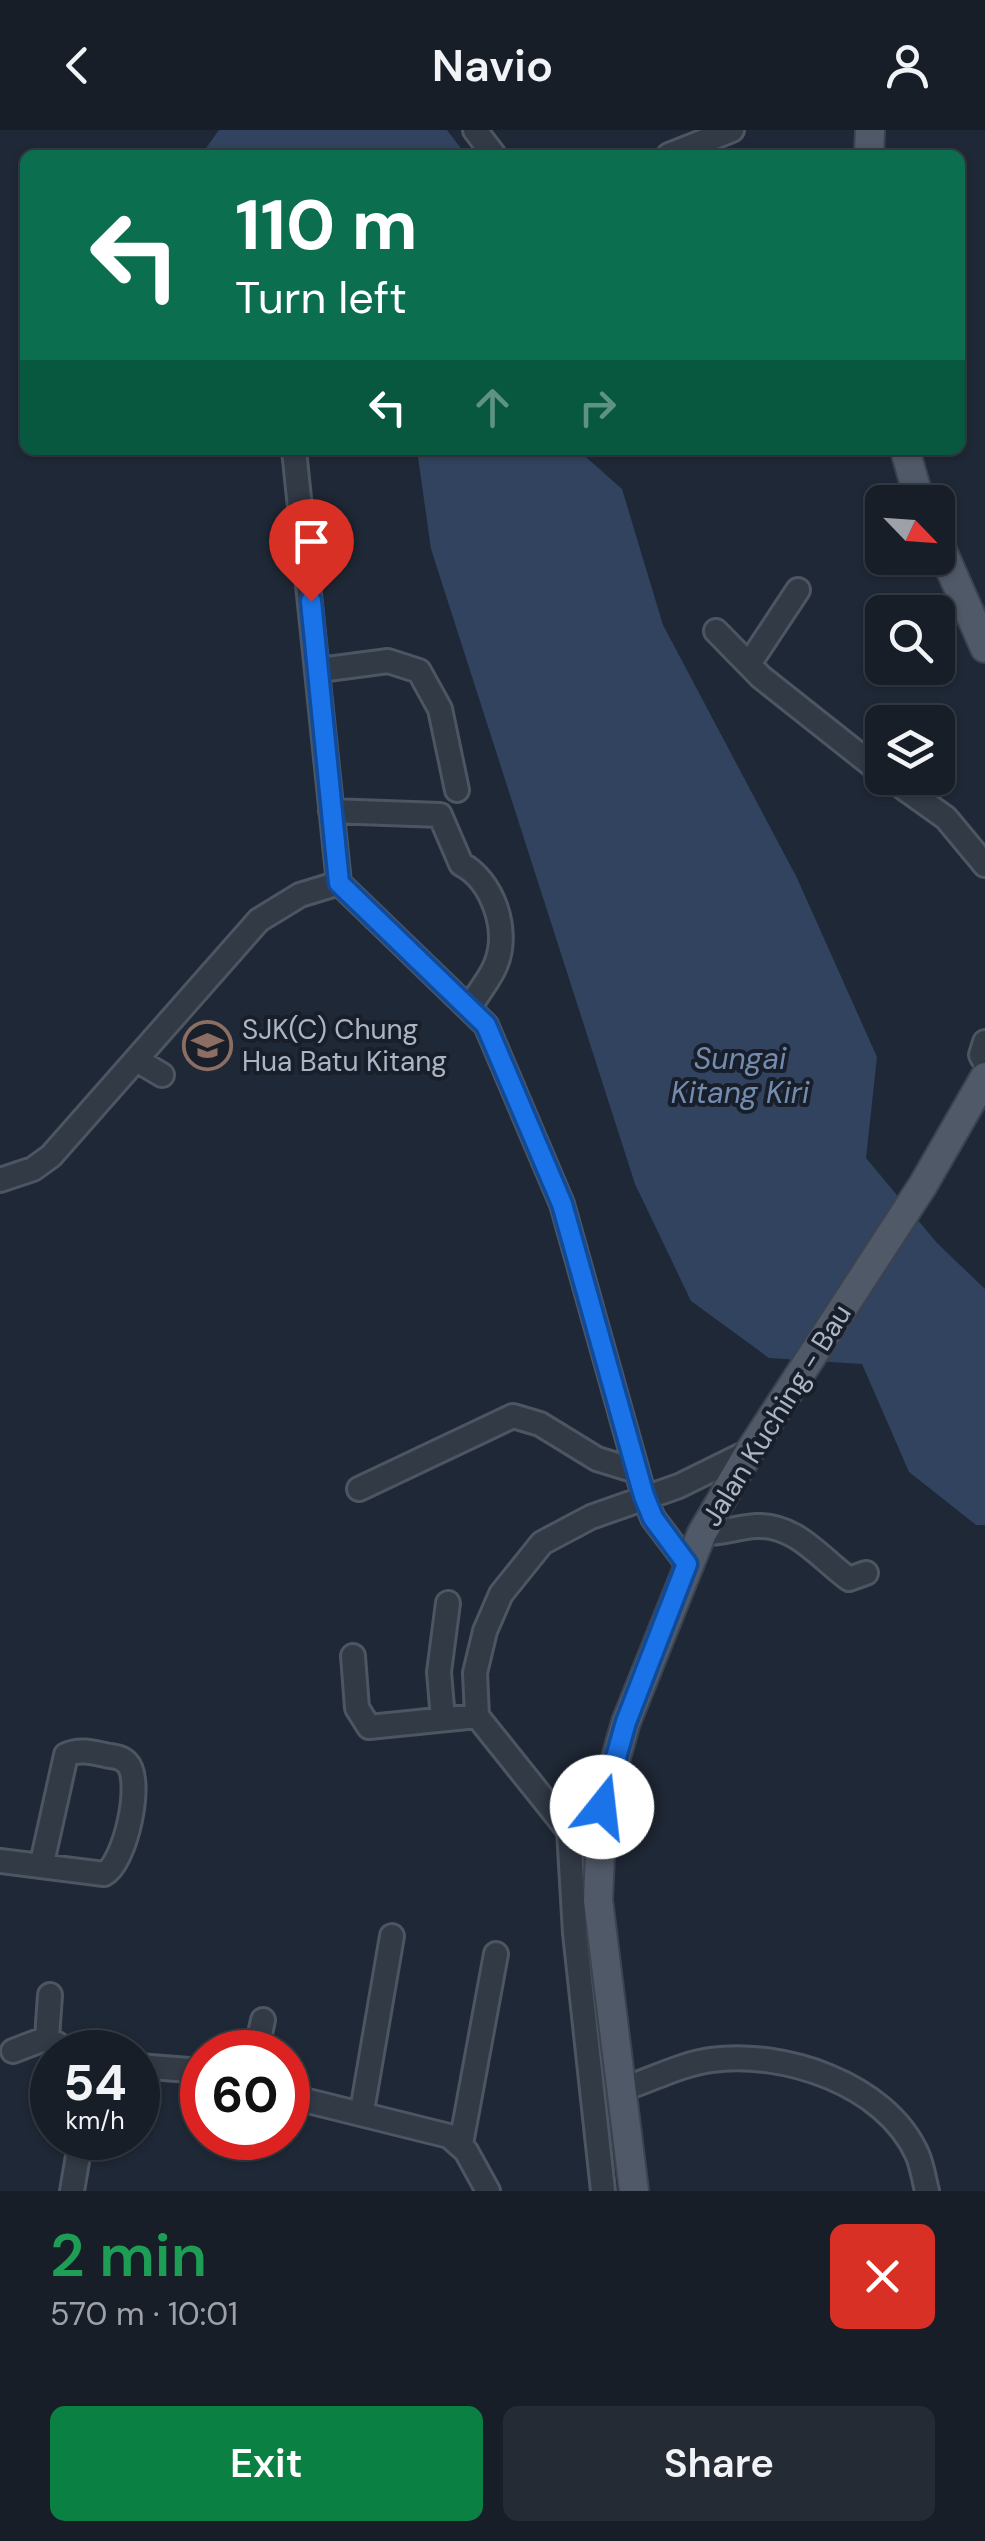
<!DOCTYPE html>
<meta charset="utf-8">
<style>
:root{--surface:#171e28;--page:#242b34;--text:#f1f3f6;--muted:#9ea2a8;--line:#363c45;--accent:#0b8043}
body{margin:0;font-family:"DM Sans",sans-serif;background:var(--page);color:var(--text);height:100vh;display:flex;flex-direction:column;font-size:38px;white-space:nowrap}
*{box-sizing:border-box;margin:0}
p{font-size:32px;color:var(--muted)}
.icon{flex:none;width:55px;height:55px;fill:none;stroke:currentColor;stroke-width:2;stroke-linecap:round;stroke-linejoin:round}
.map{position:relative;height:2061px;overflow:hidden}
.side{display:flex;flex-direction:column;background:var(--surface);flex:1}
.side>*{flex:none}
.top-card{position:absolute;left:20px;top:20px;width:945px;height:305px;border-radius:15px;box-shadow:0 2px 8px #0004,0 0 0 2px var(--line);background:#0b6e4f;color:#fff;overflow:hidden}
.needle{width:65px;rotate:115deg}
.fabs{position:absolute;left:865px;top:355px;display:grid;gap:20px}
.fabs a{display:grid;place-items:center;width:90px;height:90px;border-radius:15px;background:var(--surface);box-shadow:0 2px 8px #0004,0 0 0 2px var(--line);font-size:50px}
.speed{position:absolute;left:30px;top:1900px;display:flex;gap:20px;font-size:50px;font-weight:700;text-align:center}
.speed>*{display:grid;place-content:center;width:130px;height:130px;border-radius:50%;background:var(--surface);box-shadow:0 2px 8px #0004,0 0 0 2px var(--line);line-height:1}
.speed small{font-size:25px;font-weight:400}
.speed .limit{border:15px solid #d22;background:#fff;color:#111}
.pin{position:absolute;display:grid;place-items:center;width:85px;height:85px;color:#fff;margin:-102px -42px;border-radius:50% 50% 50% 0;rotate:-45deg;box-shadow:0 0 10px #0007}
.pin .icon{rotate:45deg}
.me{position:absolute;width:110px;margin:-55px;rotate:16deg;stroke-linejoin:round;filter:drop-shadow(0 0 8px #0008)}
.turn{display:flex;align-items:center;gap:35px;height:210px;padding:0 50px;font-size:45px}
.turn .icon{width:130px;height:130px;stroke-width:2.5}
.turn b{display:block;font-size:70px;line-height:85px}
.lanes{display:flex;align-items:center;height:95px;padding:0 50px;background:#0003;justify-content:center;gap:50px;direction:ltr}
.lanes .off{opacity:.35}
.round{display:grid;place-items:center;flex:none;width:105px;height:105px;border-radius:15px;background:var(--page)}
.overview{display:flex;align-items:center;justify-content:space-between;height:170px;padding:0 50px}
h1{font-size:60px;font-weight:600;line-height:75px;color:#1e9e55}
.primary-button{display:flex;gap:20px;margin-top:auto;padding:20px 50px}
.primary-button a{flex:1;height:115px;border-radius:15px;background:var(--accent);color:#fff;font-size:40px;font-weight:600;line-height:115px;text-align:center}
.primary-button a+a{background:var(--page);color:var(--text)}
header{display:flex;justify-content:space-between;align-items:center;height:130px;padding:0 50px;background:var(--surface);font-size:45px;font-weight:600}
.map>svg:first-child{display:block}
.water{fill:#31435e}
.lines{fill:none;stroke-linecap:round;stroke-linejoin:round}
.minor-casing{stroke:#4d5562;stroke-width:28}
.major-casing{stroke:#3c4350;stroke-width:32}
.minor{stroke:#323a46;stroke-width:22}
.major{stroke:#505967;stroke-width:28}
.route-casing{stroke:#114b97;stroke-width:25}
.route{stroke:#1a73e8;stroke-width:18}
.labels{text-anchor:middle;stroke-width:8;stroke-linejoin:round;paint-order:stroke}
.poi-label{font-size:28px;fill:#acb5c4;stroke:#181f2b;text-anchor:start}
.street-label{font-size:28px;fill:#acb5c4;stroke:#181f2b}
.water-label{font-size:30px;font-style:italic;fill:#738bad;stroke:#181f2b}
</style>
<header><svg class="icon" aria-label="back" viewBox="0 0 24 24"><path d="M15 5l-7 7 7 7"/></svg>Navio<svg class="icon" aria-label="person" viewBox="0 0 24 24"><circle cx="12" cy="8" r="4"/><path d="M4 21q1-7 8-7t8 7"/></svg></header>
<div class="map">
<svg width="985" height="2061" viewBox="0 0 985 2061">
<rect width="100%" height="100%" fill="#1f2836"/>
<!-- water -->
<path class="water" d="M219,0H447L466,25H201Z
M417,320H578L622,359L663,495L797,748L877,927L866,1028L937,1113L985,1159V1395H976L909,1342L862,1234L769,1228L691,1171L635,1054L431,419Z"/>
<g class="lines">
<defs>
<path id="minor" d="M475,0L494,25
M669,25L732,0
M294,320L339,753L486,895L562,1074L644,1366L653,1388L687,1433
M716,501L761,547L882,643
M749,534L798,460
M320,540L388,531L419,541L440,579L457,660
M890,648L946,688L985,735
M331,681L440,685L461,734C492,750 510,799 496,834C491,848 478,862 471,876
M985,912L981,925L985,932
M137,930L162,945
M0,1050L33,1039L51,1026L259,790L300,765L339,753
M359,1359L513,1286L540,1294L597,1329L636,1341
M702,1403C722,1404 737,1397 756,1396C796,1394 821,1429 849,1449L866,1443
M353,1526L357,1578L369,1597L477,1586
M443,1589L439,1542L448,1473
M0,1731L104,1744C125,1734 144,1650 127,1633C121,1626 113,1627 105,1625C91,1622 79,1619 66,1625L42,1733
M47,1908L50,1865
M13,1921L47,1908L70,1922
M256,1922L263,1890
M138,1936L202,1941
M623,1959C651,1950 681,1934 711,1930C782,1920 885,1953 917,2024C922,2035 924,2049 927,2061
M288,1966L449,2006L466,2021L488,2061
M362,1981L392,1806
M461,2014L496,1824
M72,2061L81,2008
M603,2061L575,1803L569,1701L477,1586L475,1543L485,1501L501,1464L542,1413L591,1387L679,1356L750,1321"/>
<path id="major" d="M869,25L870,0
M905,320L920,372
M938,411L985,518
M634,2061L598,1770L602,1677L626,1592L702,1403L750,1321L923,1055L985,947"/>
</defs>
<!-- minor casing -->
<use href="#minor" class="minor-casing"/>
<!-- major casing -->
<use href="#major" class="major-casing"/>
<!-- minor -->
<use href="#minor" class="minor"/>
<!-- major -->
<use href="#major" class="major"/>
</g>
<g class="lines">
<defs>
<path id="route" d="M311,471L339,753L486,895L562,1074L644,1366L653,1388L687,1434L626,1592L602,1677"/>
</defs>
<!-- route casing -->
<use href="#route" class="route-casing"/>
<!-- route -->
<use href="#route" class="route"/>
</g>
<!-- icons -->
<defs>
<symbol id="school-ring" viewBox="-11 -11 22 22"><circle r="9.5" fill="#181f2b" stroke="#8d6e63" stroke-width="1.5"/><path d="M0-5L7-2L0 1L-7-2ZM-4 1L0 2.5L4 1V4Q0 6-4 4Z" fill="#8d6e63"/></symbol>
</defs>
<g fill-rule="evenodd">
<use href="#school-ring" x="180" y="888" width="55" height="55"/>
</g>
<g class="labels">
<!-- poi labels -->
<g class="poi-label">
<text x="242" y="909">SJK(C) Chung<tspan x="242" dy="32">Hua Batu Kitang</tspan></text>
</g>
<!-- street labels -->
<g class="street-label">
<text transform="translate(776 1285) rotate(-58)" y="10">Jalan Kuching - Bau</text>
</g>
<!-- water labels -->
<g class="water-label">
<text x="740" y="939">Sungai<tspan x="740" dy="34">Kitang Kiri</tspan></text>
</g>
</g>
</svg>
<div class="fabs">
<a><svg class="needle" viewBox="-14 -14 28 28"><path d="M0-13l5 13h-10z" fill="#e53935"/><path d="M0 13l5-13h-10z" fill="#9ea2a8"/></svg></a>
<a><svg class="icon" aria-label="search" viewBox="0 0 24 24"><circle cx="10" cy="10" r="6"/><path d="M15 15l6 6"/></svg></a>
<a><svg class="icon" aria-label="layers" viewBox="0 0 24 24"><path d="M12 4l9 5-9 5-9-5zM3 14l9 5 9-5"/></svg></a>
</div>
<div class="speed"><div>54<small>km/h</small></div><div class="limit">60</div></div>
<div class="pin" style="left:311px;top:471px;background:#d93025"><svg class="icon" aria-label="arrive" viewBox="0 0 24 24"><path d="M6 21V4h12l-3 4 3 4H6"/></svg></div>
<svg class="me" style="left:602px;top:1677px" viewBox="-20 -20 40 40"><circle r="19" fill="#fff"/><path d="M0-13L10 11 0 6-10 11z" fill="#1a73e8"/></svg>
<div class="top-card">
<div class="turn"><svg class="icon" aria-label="left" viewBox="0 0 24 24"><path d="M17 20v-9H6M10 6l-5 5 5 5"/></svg><div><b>110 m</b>Turn left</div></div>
<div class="lanes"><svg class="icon" aria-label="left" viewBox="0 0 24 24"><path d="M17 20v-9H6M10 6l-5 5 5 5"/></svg><svg class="icon off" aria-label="ahead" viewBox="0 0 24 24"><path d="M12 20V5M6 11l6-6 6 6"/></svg><svg class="icon off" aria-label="right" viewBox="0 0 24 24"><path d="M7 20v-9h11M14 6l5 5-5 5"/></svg></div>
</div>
</div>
<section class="side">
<div class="overview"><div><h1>2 min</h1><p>570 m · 10:01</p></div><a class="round" style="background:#d93025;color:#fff"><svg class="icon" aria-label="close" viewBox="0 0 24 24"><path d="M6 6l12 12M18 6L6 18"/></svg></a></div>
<div class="primary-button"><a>Exit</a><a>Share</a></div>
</section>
